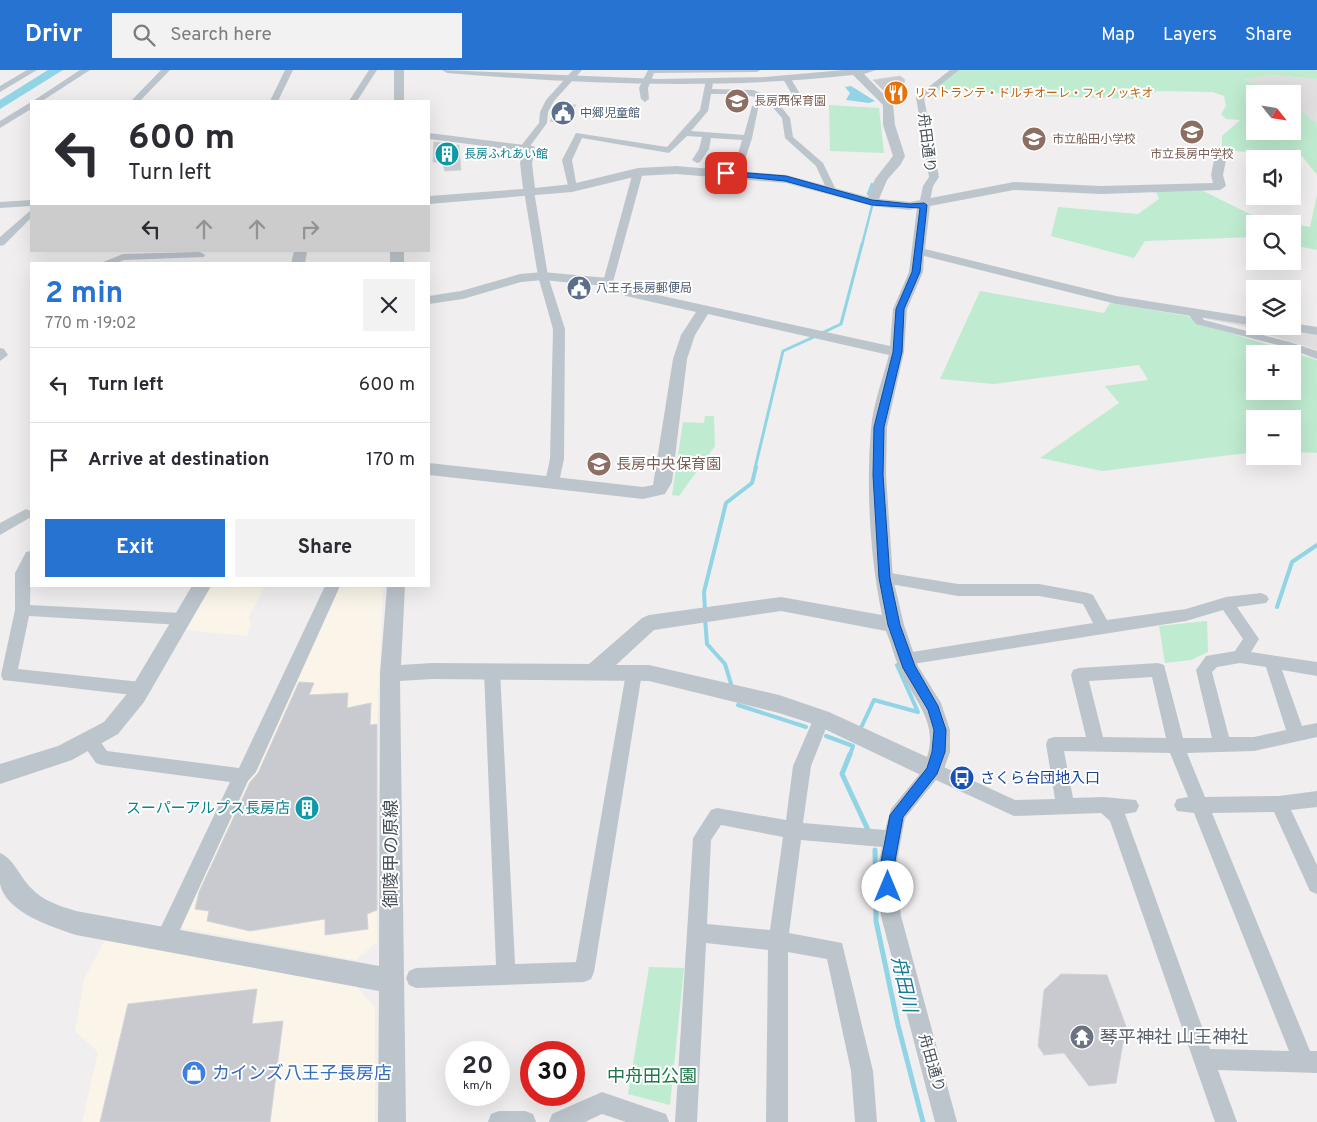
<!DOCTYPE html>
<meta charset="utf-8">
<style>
:root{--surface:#fff;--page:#f2f2f3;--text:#2b2b33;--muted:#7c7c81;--line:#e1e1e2;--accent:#2673d2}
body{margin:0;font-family:Overpass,"Noto Sans JP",sans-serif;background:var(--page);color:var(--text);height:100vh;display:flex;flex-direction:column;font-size:19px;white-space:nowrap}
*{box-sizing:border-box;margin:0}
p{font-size:16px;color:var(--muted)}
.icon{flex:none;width:28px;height:28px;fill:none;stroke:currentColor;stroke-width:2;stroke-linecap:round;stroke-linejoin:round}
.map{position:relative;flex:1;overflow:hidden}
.details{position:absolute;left:30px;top:192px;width:400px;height:325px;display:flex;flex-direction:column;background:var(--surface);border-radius:0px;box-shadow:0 5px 20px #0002}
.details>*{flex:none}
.guide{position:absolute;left:30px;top:30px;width:400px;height:152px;border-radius:0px;box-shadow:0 5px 20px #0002;background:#fff;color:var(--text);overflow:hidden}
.needle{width:32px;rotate:120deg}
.fabs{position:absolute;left:1246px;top:15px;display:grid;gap:10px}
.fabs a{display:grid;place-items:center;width:55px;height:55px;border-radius:0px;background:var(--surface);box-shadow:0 5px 20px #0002;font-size:25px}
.speed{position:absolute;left:445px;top:971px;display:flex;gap:10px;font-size:25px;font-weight:700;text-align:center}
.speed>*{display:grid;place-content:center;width:65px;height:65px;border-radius:50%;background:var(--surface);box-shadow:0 5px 20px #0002;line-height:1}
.speed small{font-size:12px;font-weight:400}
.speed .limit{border:8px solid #d22;background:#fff;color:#111}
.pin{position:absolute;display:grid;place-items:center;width:42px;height:42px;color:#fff;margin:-21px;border-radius:10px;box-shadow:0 2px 8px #0006}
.me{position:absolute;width:55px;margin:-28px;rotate:0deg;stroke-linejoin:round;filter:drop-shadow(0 0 4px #0008)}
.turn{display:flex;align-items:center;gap:18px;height:105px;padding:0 15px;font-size:22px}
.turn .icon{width:65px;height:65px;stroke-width:2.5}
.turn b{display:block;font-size:35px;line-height:42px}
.lanes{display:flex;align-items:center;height:48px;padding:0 15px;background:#0003;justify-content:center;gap:25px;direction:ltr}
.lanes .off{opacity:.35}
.round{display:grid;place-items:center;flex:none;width:52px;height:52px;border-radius:0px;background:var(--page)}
.overview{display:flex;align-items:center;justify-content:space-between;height:85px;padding:0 15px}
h1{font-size:30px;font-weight:700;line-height:38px;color:var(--accent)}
.primary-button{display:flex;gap:10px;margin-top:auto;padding:10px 15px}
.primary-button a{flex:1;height:58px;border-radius:0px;background:var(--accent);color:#fff;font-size:20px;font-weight:700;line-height:58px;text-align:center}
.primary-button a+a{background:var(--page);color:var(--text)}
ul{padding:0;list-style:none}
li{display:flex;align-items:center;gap:15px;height:75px;padding:0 15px;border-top:1px solid var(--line)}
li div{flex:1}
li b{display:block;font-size:19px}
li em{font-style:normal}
header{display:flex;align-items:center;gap:30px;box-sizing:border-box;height:70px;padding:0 25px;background:var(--accent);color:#fff}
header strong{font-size:24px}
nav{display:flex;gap:28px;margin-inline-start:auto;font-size:18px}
.search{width:350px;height:45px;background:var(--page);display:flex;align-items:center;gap:12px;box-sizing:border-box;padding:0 18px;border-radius:0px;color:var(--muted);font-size:19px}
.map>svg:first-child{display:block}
.commercial{fill:#faf5e8}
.education{fill:#e1dfdf}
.green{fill:#bfebd0;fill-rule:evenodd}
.water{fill:#90d4e5}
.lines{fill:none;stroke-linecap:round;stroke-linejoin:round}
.stream-far3{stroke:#90d4e5;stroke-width:2.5}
.stream-far2{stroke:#90d4e5;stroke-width:3}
.stream-far1{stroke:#90d4e5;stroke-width:4}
.stream{stroke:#90d4e5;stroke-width:5}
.river{fill:#90d4e5;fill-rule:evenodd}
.building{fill:#c9cad0;stroke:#d2d4d9}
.minor{fill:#bdc5cc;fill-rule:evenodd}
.tertiary{fill:#bdc5cc;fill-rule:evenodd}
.route{fill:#1a73e8;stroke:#114b97}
.labels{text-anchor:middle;stroke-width:4;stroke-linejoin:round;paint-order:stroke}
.far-food-label{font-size:12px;fill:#c56008;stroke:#fff;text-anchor:start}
.far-education-label{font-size:12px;fill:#785e54;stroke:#fff;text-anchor:start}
.far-service-label{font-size:12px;fill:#4e5e75;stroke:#fff;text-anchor:start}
.far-culture-label{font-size:12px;fill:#0d838f;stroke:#fff;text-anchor:start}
.street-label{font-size:15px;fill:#48515a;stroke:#fff}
.education-label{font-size:15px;fill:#785e54;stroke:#fff;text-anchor:start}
.transit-label{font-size:15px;fill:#164399;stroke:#fff;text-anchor:start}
.culture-label{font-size:15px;fill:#0d838f;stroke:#fff;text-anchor:end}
.near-street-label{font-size:18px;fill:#48515a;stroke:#fff}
.near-worship-label{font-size:18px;fill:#5b616d;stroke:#fff;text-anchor:start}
.near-shop-label{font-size:18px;fill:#366cbe;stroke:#fff;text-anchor:start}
.near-park-label{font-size:18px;fill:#1e7649;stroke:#fff}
.near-water-label{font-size:19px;font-style:italic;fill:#177c97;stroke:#fff}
</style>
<header>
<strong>Drivr</strong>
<div class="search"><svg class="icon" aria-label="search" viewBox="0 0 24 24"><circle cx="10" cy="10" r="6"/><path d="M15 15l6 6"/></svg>Search here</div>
<nav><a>Map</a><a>Layers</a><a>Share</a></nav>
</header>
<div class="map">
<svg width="1317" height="1052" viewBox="0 0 1317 1052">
<rect width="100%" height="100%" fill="#f0eeee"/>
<!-- commercial -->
<path class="commercial" d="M212,516H265L249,547L251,556L247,566L186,560Z
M337,516H383L377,654V872L356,890L182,858V843Z
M106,868L356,916L375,938V1052H82L98,982L75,961L84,909Z"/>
<!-- education -->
<path class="education" d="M1272,5L1317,9V54L1293,34L1292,24H1280L1242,9Z
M1202,248L1317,265V280L1245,257Z"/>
<!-- green -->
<path class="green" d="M955,0H1314L1317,1V9L1272,5L1243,9L1280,24H1255V61H1292L1293,34L1317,54V105L1302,86L1222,80V66L1240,50L1226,49L1221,44L1226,36L1224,26L1212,22L1157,21L1144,29L1025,26L958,19L927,21Z
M829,35L879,38L884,83L830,81Z
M1191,115L1260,149L1288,154H1255V167L1145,171L1134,188L1051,166L1058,137L1138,144L1159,129L1154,117Z
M1317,125V180L1293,175V154L1310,157Z
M980,221L1104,243L1110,233L1188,246L1198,253L1317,290V383L1293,382L1292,349H1255V382L1102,401L1040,388L1119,333L1105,316L1148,310L1139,295L994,314L940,309ZM1255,284H1292V321H1255Z
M705,346H714L715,376L679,426L672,425L683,352L704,353Z
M1207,551L1208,582L1191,590L1165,593L1159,556Z
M649,897L684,898L670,1035L628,1024Z"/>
<!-- water -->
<path class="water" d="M851,16L875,31L869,33L846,30L850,23L845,17Z"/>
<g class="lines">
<!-- stream-far3 -->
<path class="stream-far3" d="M868,124L872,114
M862,175L872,136"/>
<!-- stream-far2 -->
<path class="stream-far2" d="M822,263L841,254L862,174
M755,398L783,281L816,266"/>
<!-- stream-far1 -->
<path class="stream-far1" d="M1277,537L1292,492L1317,475
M705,541L704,522L726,433L752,413L756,397
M705,548L707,574L725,594L732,617
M738,635L806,657
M860,660L874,630L918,642L897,595
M826,666L853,676L850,685"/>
<!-- stream -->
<path class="stream" d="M850,684L842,704L869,762
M875,780L876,851L898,955L923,1052"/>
<!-- river -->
<path class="river" d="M48,0H63L0,39V30Z"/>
</g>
<!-- building -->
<path class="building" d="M900,6L905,10L900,24L883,20L873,10Z
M561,34L576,35L565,53L550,51Z
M434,72L445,73V76L459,75L461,100L445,101L442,92H433Z
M299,612L314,613L309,625L348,623L347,638L371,633L370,655L377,654V840L367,844L368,859L325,865V849L250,861L207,851L209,841L195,839L199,822L250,712L258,703Z
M1061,904L1107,905L1126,956L1116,1013L1089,1016L1064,983L1044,985L1038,976L1044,920Z
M257,919L252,954L283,951L270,1052H100L128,934Z"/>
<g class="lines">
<!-- minor -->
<path class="minor" d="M27,0H37L0,22V16Z
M80,0H90L42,31H33Z
M161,0H170L140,31H131Z
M285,0H293L278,31H270Z
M369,0H377L357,31H349Z
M573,0H582L554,31L548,42L547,53L528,79H522L520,77L539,53L540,42L546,30Z
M648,0H761L757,2L654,3L648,18L649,29L645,32L641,29L639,18Z
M950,0H959L924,28L939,107L933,116L929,135L924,138L919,135L923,116L929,107L916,27Z
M784,7H790L800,24L799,26H793L783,9Z
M706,10L713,12L712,19L753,20L775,29L790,48L793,67L823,93L836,120L834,122H828L816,96L785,68L782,48L769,33L760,28L742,24H711L708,41L691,61L744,65L752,36L759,34L752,68L744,93L736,91L742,70L711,68L709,79L700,92L697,93L692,90L699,79L702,67L687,66L669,83L582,68L572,90L577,118L569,120L562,90L576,63L667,77L700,40Z
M31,32V39L0,58V51Z
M638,99L643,102L613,212L608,215L604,214L603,212L633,102Z
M529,118L534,121L548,206L565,259L564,389L559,412L552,417L545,412L550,389L553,259L538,206L524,121Z
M31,130V136L0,138V132Z
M31,140V148L4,175L0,176V167Z
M200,182L205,185L204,187L124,190L114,194H98L123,184Z
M1193,240L1197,241L1204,250L1290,272L1317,281V289L1282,276L1196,254L1187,243Z
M0,278L4,279L8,285L0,291Z
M26,439L31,441V447L0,465V453Z
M31,481L30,535L181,543L186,545L189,549L186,553L181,555L29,546L18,599L141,612L147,614L149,619L147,624L141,626L3,610L1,605L15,540V503L26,482Z
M884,502L958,514H1039L1088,523L1093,525L1107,550L1186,539L1226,527L1261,523L1266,525L1269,529L1266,533L1237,537L1259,569L1251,582L1317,592V606L1282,600L1302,656L1317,653V667L1254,681L1187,683L1205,727L1279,726L1317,721V737L1291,740L1317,795V824L1310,821L1274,742L1212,743L1310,981H1317V1003L1218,1000L1237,1052H1215L1110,751L1101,743L1014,746L936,710L905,748L895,802L901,846L957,1052H935L881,846L877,802L882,777L801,770L789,863L842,873L873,1001L877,1052H855L851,1001L827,889L788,882V1052H766L768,880L706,873L697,1052H675L693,768L711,740L717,738L786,750L793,696L816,643L822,641L828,643L830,648L811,696L803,753L885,760L891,739L927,695L933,692L1015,730L1055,729L1046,674L1048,669L1054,667H1086L1071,605L1073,600L1079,598L1158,593L1164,595L1183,668H1212L1196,600L1206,586L1235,581L1243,569L1223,540L1186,551L906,595L900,594L898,589L900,584L906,583L1093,553L1083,534L1039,526H958L879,512L877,508L879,504ZM1240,593L1266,597L1286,660L1254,667H1229L1212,602L1217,597ZM1152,607L1166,668L1103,667L1089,611ZM1064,681L1170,683L1188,727L1177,729L1174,735L1177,741L1194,743L1289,981L1210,979L1125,744L1136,742L1139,736L1136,730L1104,727L1073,728ZM721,755L783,767L770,860L707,854L711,770Z
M325,516H340L256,702L248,711L173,875L166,878L159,875L156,868L159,861L230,712L102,695L96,693L80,670L82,665C95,660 100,672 107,681L239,698Z
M492,594L498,596L500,601L515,894L576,892L626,603L628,598L634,596L640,598L642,603L594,902L591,909L584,912L416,918L409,915L406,908L409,901L416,898L496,895L484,601L486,596Z
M602,1022L666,1044L669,1052H626L602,1044L585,1052H549L552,1044Z
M499,1041H525L533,1044L536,1052H488L491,1044Z"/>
<!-- tertiary -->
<path class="tertiary" d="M394,0H404V31H394Z
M442,0L659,9L765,7L844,0H876L864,4L893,34L895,55L905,86L901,94L887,110L879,129L910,132L1014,112L1101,116L1213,113L1211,105L1215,85L1217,83H1225L1227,85L1223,105L1226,116L1220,120L1101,124L1014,120L930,136L925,179L1116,226L1255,248V256L1116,234L924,186L923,202L907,239L904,282L887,357L886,405L893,508L904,555L918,596L941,633L950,660V682L941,707L933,710L925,707L816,655L779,643L649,611L432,609L400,611L406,1052H378L379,921L76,865C53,857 6,843 0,814C0,805 0,793 0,783C14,789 20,807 31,818C43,831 60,836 76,841L379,896L380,604L387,516H405L401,595L432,593L589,594L642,548L649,545L781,527L882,545C870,487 866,419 871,359C873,334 883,308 889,285L708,244L695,265L687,289L672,412L665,424L643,429L429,405V393L643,417L653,415L673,289L681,265L696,242L626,226L605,216L543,210L521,212L463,229L429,234V226L461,221L520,204L543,202L608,208L635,220L890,276L893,239L909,202L917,138L910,140L872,136L786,113L676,104L638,106L572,122L429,134V126L523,119L520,93L523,81L429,69V63L533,76L535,78L532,93L535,118L572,114L638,98L676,96L786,105L868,127L875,109L893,86L883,55V35L853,5C718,20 583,14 447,3ZM781,541L886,561C891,573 894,586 899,598C912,628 939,651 927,687L829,642L779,625L649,595H616L654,560Z
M294,181H307L305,194H291Z
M390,181H404V194H390Z
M1292,253L1317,257V265L1286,260L1279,256H1292Z
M192,516H211L144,632L118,664L72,690L0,714V694L58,676L104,652L130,620Z"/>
</g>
<!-- route -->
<path class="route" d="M723,101L786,106L872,130L910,134L924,133L927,135L920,202L904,239L902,282L884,357L883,405L890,508L900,555L915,596L938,636L946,660L945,682L937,704L903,747L893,802L895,817L893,822L888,824L883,822L879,802L890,745L927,698L932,682L934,660L928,640L903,598L888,555L879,508L873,405L874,357L893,282L896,239L912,202L920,138L872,135L785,111L726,105Z"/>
<!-- icons -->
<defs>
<symbol id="restaurant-disc" viewBox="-11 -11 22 22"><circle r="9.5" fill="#e8710a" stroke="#fff"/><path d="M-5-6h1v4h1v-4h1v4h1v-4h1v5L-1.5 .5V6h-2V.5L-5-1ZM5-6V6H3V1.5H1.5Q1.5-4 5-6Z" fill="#fff"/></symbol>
<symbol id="school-disc" viewBox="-11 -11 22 22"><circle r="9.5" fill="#8d6e63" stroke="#fff"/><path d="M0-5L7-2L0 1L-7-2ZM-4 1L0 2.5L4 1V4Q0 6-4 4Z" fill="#fff"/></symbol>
<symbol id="civic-disc" viewBox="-11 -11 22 22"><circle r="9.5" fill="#5c6f8a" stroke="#fff"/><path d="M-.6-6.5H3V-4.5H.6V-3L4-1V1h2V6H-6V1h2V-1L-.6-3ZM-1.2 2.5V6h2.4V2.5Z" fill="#fff"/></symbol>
<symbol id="building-disc" viewBox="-11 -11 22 22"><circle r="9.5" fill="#0f9aa8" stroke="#fff"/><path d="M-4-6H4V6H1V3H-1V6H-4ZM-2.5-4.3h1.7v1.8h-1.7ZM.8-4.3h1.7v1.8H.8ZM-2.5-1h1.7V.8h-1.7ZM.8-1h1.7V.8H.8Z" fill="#fff"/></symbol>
<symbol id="bus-disc" viewBox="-11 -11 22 22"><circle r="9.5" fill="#1a4fb4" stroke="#fff"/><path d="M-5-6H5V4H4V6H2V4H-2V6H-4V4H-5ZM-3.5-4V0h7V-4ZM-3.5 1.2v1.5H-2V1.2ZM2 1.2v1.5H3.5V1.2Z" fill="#fff"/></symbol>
<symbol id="temple-disc" viewBox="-11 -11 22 22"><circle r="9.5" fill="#6b7280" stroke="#fff"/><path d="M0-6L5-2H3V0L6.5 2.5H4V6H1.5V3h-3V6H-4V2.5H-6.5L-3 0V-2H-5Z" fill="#fff"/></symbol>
<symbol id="shop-disc" viewBox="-11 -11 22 22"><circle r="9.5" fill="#3f7fe0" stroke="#fff"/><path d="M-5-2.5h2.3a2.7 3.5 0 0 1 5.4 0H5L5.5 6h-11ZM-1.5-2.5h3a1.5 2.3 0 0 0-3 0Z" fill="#fff"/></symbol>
</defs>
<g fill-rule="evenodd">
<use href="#restaurant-disc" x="882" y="9" width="28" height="28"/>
<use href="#school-disc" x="723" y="17" width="28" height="28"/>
<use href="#civic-disc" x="549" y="29" width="28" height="28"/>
<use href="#school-disc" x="1178" y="48" width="28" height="28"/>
<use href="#school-disc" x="1020" y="55" width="28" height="28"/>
<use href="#building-disc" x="433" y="70" width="28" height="28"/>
<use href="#civic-disc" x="565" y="204" width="28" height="28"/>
<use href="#school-disc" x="585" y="380" width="28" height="28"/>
<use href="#bus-disc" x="948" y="694" width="28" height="28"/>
<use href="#building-disc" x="293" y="724" width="28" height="28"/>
<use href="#temple-disc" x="1068" y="953" width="28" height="28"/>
<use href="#shop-disc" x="180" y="989" width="28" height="28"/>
</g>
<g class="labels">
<!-- far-food labels -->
<g class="far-food-label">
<text x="914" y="27">リストランテ・ドルチオーレ・フィノッキオ</text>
</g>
<!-- far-education labels -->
<g class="far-education-label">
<text x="754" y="35">長房西保育園</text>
<text x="1052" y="73">市立船田小学校</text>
<text x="1192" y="88" text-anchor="middle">市立長房中学校</text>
</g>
<!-- far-service labels -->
<g class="far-service-label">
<text x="580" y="47">中郷児童館</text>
<text x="596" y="222">八王子長房郵便局</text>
</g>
<!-- far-culture labels -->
<g class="far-culture-label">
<text x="464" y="88">長房ふれあい館</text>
</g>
<!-- street labels -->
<g class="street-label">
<text transform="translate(927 73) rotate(83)" y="5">舟田通り</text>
<text transform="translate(932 993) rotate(74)" y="5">舟田通り</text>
</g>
<!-- education labels -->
<g class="education-label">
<text x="616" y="399">長房中央保育園</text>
</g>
<!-- transit labels -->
<g class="transit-label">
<text x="980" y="713">さくら台団地入口</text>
</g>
<!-- culture labels -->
<g class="culture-label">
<text x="290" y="743">スーパーアルプス長房店</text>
</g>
<!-- near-street labels -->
<g class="near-street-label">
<text transform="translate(391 784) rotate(-90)" y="6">御陵甲の原線</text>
</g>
<!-- near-worship labels -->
<g class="near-worship-label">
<text x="1100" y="973">琴平神社 山王神社</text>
</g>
<!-- near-shop labels -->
<g class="near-shop-label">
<text x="212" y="1009">カインズ八王子長房店</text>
</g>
<!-- near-park labels -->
<g class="near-park-label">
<text x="652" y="1012">中舟田公園</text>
</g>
<!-- near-water labels -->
<g class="near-water-label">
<text transform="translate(905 914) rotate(77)" y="7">舟田川</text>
</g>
</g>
</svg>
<div class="fabs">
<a><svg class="needle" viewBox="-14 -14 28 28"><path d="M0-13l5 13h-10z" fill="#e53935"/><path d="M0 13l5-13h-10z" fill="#7c7c81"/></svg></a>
<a><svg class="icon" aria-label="sound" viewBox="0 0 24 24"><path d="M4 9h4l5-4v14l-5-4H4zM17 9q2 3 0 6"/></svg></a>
<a><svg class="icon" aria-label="search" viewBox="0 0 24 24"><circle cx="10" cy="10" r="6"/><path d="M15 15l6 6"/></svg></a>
<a><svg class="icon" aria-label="layers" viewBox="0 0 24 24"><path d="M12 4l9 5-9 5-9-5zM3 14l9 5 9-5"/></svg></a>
<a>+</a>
<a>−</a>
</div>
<div class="speed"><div>20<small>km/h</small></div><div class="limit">30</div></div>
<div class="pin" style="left:726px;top:103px;background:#d93025"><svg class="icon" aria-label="arrive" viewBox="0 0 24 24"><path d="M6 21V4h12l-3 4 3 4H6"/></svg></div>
<svg class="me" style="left:888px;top:817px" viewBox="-20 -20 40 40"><circle r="19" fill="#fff"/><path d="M0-13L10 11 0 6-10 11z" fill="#1a73e8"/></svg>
<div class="guide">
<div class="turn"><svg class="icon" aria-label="left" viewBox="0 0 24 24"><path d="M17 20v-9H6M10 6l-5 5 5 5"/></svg><div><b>600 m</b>Turn left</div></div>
<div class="lanes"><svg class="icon" aria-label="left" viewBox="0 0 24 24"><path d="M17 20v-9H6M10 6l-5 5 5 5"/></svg><svg class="icon off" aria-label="ahead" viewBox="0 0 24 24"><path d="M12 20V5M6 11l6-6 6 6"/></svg><svg class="icon off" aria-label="ahead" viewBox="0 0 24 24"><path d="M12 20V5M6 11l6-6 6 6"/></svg><svg class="icon off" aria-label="right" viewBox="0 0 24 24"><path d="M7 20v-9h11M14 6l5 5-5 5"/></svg></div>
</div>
<section class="details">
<div class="overview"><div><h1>2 min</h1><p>770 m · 19:02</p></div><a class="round"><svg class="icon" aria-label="close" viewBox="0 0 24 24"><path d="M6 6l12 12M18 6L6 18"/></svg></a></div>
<ul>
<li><svg class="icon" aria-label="left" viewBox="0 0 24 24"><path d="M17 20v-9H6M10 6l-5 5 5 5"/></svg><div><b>Turn left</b></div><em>600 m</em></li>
<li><svg class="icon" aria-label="arrive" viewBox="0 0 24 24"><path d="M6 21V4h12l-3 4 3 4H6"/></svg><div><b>Arrive at destination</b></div><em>170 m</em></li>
</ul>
<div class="primary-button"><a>Exit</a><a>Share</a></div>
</section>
</div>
